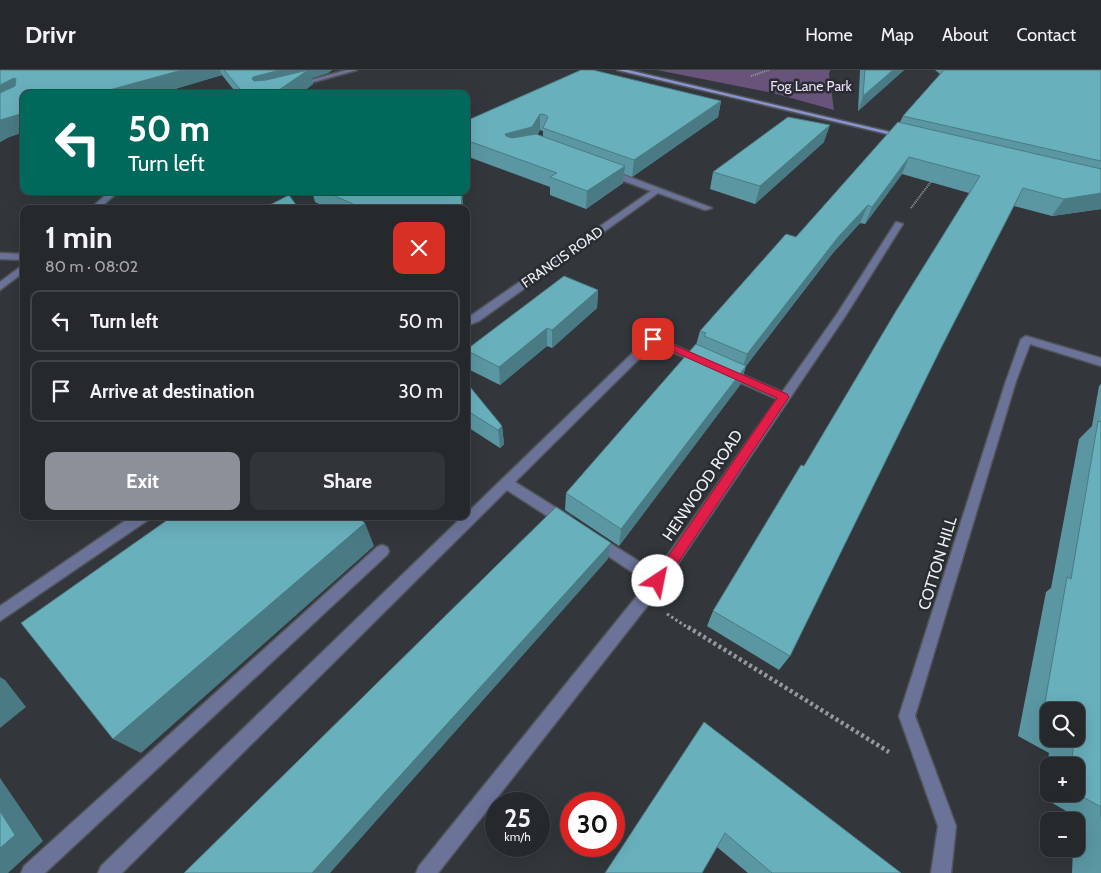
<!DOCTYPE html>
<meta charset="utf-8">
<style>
:root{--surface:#26292c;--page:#323538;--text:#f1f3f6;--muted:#a4a6a9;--line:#424548;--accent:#8c9099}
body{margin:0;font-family:Cabin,sans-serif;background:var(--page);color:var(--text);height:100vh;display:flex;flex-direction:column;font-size:19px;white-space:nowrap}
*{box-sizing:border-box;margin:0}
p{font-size:16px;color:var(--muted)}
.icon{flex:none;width:28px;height:28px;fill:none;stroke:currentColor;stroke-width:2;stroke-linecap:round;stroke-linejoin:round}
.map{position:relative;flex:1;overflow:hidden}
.sheet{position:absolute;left:20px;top:135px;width:450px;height:315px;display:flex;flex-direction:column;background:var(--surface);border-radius:10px;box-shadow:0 5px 20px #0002,0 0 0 1px var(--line)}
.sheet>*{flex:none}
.hud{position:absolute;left:20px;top:20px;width:450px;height:105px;border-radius:10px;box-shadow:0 5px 20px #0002,0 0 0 1px var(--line);background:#00695c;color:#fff;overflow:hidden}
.tools{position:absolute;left:1040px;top:632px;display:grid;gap:10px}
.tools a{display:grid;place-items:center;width:45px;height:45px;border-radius:10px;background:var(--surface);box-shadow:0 5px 20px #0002,0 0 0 1px var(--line);font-size:25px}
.speed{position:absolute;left:485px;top:722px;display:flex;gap:10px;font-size:25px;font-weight:700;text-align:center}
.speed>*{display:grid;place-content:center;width:65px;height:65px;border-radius:50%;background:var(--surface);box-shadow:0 5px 20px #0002,0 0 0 1px var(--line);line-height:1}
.speed small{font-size:12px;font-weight:400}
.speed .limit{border:8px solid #d22;background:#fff;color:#111}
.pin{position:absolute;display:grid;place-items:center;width:42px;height:42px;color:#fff;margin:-21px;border-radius:10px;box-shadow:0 2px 8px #0006}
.me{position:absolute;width:55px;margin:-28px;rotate:34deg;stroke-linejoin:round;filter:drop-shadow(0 0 4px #0008)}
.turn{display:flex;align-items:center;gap:18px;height:105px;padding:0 25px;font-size:22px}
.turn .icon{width:65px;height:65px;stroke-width:2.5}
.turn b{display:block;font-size:35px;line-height:42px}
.round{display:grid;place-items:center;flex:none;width:52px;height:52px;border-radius:10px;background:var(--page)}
.overview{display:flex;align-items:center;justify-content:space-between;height:85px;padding:0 25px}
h1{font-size:30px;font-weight:700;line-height:38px}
.button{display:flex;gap:10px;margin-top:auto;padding:10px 25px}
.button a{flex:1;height:58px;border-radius:10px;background:var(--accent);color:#fff;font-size:20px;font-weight:700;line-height:58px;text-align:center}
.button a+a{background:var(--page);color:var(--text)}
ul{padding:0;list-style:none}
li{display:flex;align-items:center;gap:15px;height:62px;margin:0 10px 8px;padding:0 15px;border:2px solid var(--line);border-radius:10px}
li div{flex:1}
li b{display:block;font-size:19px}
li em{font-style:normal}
header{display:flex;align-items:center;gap:30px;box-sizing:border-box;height:70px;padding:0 25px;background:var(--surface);border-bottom:1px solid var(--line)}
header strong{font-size:24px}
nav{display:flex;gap:28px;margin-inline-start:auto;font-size:18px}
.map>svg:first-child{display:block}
.green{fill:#68547a}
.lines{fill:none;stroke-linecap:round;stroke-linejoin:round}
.lane-casing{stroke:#515458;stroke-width:3}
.street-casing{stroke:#515458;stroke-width:3}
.secondary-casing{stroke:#515458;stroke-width:3}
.path-far2{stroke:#95999c;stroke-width:2;stroke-dasharray:1 1;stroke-linecap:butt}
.path-far1{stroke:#95999c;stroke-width:3;stroke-dasharray:2.5 2.5;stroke-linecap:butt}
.path{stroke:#95999c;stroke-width:4.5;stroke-dasharray:3 3;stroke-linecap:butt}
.lane{fill:#6b7399;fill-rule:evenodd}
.street{fill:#6b7399;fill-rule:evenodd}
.secondary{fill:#8993d0;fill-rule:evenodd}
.wall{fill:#5a97a3;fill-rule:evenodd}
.shaded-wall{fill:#4a7b84}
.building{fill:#69b0bd;stroke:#4a7b84}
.route{fill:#e11d48;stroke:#92132f}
.labels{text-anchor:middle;stroke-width:5;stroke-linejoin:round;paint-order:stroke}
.far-park-label{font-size:14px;fill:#ecdefa;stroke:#292d31}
.far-street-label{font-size:14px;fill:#eceff2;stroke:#292d31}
.street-label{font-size:16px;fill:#eceff2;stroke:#292d31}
</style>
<header>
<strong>Drivr</strong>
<nav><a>Home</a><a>Map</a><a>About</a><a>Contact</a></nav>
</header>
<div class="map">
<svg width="1101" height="803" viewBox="0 0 1101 803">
<rect width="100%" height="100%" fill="#33373b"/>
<!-- green -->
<path class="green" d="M657,0H830L829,4L834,40L773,23Z"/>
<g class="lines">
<defs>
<path id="lane" d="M653,266L706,289L707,291L702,295L698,293L654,274L515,412L571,447L573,451L571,455L566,457L561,455L507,420L122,803H98L101,796L463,446H466V444L649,267Z
M727,298L787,324L789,327L783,331L779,330L723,305L722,302Z
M595,464L663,506L665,511L663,516L658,517L653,516L590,474L588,470L590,466Z
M382,475L387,477L389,481L387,485L45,803H21L24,796L377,477Z"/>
<path id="street" d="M347,0H357L270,24H259Z
M605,100H611L712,138L705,140L658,123L479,251L466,256V249L651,121L605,104Z
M110,121H119L99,139H90Z
M896,152L903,154L846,245L663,516L438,803H416L419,796L653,506L837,244Z
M0,183L24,184V190L0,189Z
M24,194V202L0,220V212Z
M1026,266L1101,288V296L1030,274L1016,311L915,646L956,756L951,803H931L938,756L899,646L1006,311L1021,269Z
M132,446H149L148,450L0,551V536Z"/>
<path id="secondary" d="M617,0H628L907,66L904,68Z"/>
</defs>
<!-- lane casing -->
<use href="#lane" class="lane-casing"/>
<!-- street casing -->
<use href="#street" class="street-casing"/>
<!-- secondary casing -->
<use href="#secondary" class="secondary-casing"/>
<!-- path-far2 -->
<path class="path-far2" d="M751,6L769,0
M911,138L933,109"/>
<!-- path-far1 -->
<path class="path-far1" d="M667,544L690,559"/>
<!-- path -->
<path class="path" d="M688,557L889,682"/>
<!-- lane -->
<use href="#lane" class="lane"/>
<!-- street -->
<use href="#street" class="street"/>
<!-- secondary -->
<use href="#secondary" class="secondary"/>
</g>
<!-- wall -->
<path class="wall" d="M0,0H332L328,3L312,8L313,14L300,24H237L222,5L158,24H24V62L9,67L0,72Z
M581,0L721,31L718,47L632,107L624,104L623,113L586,139L550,125V117L466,86V51ZM540,60L543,61V67L537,65Z
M860,0H904L858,41Z
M935,0H1101V139L1052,146L1014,136L942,276L790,586L779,600L707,556L713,541L804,396L969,123L902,104L865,154L860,153L832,184L746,296L740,315L619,476L565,440L566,423L696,275L700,261L796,167L900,52L903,46L940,4Z
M824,72L755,134L710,119L713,102Z
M312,121H462L463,139H330L315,132Z
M598,220L597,238L552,278L547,276L500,315L468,299L466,280Z
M466,312L502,356L504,374L500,378L466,356Z
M1101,314V803H1072L1073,779H1076V751H1073V745L1042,727L1049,683L1018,666L1046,522L1051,518L1079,369L1092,356L1099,316ZM1049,641L1076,669H1049ZM1049,696H1076V724H1049Z
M704,652L901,803H748L717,777Z"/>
<!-- shaded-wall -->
<path class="shaded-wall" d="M182,0H220L222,5L158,24H95Z
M280,0H332L328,3L312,8L313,14L300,24H271L259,22L252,9L253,7Z
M893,0H904L858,41L863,26Z
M14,8L23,23L0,35V15Z
M721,31L718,47L632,107L634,90Z
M24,43V62L9,67L0,72V50Z
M540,44V60L533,73L506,80L505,64Z
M830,55L824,72L755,134L760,116Z
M909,87L902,104L865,154L872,137Z
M625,96L623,113L586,139L587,121Z
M461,121H462L463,139H462Z
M1101,123V139L1052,146L1064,129Z
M868,135L860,153L832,184L741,302L747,284L839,166Z
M598,220L597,238L552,278V260Z
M547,258V276L500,315L499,297Z
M746,296L740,315L619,476L621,459Z
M502,356L504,374L500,378L498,360Z
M365,453L374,476L141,683L113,669Z
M611,473L608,489L330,803H312Z
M0,607L5,610L26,637L0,658Z
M0,708L43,771L8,803H0Z"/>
<!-- building -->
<path class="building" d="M0,0H182L95,24H24V43L0,50V23L15,16L16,9L14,8L0,15Z
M224,0H280L253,7L252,9L254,11L266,10L308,0L276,22L271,24H244Z
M581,0H593L721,31L634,90L543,58L548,47L546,45L540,44L532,57L505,64L506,66L512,68L536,64L625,96L587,121L550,107L557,103L466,70V51Z
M865,0H893L863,26Z
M944,0H1101V91L903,46Z
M788,47L830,55L760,116L713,102Z
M898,52L1101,99V123L1064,129L1023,118L942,276L790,586L713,541L801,395L804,396L896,241L980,106L909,87L872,137L868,135L839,166L747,284L704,266L706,263L700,261L786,164L796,167Z
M324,121H461L462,139H364Z
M289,125L299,139H262Z
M564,206L598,220L552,260L547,258L499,297L466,280Z
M696,274L746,296L621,459L566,423Z
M466,312L502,356L498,360L466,340Z
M1098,351L1101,352V747V737L1076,723V696H1071L1074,672L1068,669H1076V641H1049V659L1041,655L1067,507L1071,509Z
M556,437L611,473L312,803H184Z
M173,446H355L365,453L113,669L21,553Z
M704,652L901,803H772L725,763L702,803H605Z
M0,741L15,765L0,778Z"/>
<!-- route -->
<path class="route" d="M653,266L787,324L789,327L663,515L658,516L654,515L652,511L654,507L777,328L650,271V267Z"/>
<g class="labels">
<!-- far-park labels -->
<g class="far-park-label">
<text x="811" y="21">Fog Lane Park</text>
</g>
<!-- far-street labels -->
<g class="far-street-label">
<text transform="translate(562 187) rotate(-35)" y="5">FRANCIS ROAD</text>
</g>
<!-- street labels -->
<g class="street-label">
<text transform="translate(702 415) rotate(-56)" y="6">HENWOOD ROAD</text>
<text transform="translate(937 493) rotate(-73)" y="6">COTTON HILL</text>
</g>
</g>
</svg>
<div class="tools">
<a><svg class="icon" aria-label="search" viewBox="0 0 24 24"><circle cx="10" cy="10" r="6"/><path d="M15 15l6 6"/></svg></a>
<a>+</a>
<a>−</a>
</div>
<div class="speed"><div>25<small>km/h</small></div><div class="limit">30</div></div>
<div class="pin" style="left:653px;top:269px;background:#d93025"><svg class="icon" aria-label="arrive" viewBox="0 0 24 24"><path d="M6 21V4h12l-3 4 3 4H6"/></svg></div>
<svg class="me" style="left:658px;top:511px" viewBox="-20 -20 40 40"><circle r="19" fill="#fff"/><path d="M0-13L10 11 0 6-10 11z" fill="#e11d48"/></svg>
<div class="hud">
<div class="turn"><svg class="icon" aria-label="left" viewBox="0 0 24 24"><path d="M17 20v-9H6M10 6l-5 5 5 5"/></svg><div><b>50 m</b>Turn left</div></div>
</div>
<section class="sheet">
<div class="overview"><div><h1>1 min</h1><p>80 m · 08:02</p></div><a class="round" style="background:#d93025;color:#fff"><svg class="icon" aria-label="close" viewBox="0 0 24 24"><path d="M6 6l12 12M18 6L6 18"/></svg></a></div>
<ul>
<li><svg class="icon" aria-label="left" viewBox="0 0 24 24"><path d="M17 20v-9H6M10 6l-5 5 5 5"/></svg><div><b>Turn left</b></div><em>50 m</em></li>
<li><svg class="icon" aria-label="arrive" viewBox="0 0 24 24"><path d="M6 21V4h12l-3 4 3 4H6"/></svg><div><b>Arrive at destination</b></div><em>30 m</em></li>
</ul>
<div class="button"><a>Exit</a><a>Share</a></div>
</section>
</div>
